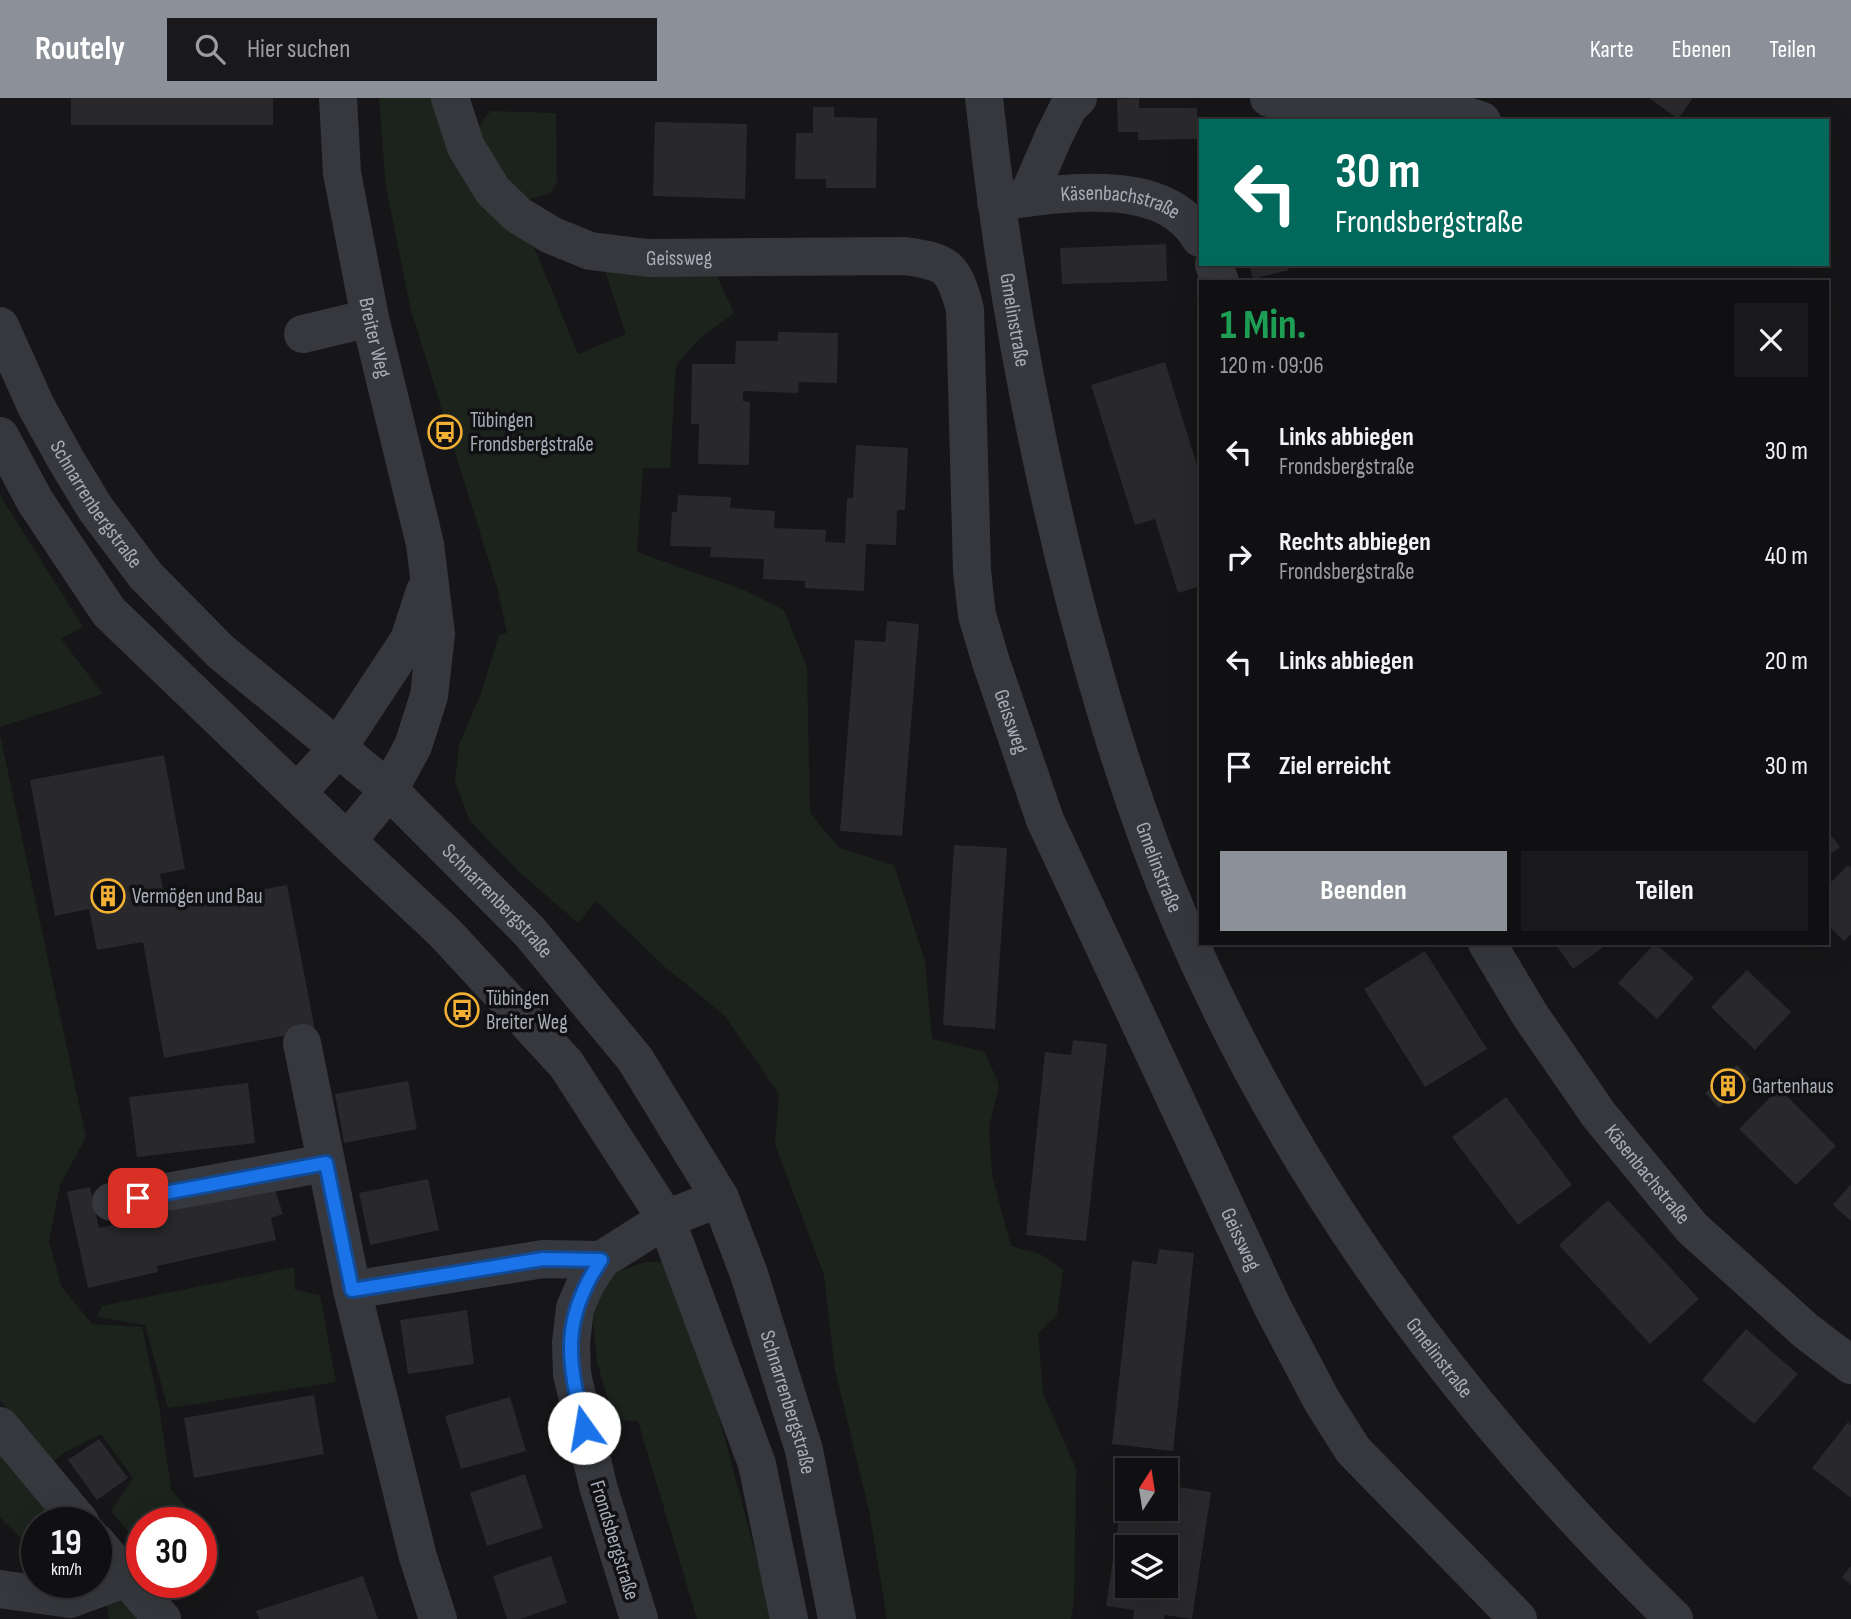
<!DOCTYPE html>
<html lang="de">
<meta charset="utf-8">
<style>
:root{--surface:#101012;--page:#19191b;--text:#f1f3f6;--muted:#9c9d9f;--line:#303032;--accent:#8c9099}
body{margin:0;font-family:"Sofia Sans Condensed",sans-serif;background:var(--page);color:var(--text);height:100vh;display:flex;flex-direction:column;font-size:26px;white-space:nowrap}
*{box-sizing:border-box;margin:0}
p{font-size:23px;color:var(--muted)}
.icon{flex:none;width:38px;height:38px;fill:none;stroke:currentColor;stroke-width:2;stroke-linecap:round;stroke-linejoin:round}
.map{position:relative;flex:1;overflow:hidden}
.side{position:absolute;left:1199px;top:182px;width:630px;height:665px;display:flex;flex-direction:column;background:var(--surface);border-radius:0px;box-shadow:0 7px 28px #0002,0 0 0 2px var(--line)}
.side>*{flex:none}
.hud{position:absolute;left:1199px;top:21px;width:630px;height:147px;border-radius:0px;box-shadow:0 7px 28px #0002,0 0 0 2px var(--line);background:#00695c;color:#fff;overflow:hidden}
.needle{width:46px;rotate:12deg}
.controls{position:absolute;left:1115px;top:1360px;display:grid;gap:14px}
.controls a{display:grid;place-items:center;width:63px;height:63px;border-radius:0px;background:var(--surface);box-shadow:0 7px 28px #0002,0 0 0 2px var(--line);font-size:35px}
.speed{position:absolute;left:21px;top:1409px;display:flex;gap:14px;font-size:35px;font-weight:700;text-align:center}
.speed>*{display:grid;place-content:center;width:91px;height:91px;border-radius:50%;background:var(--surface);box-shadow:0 7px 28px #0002,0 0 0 2px var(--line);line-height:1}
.speed small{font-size:18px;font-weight:400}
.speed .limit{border:10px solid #d22;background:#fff;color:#111}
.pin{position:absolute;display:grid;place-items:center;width:60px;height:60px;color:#fff;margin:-30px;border-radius:14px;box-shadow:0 4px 10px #0006}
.me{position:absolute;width:77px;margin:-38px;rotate:347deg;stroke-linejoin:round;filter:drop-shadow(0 0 5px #0008)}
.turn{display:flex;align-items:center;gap:24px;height:147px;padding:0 21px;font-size:32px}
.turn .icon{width:91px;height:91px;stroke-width:2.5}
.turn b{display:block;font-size:49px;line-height:60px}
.round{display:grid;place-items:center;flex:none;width:74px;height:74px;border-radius:0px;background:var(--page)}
.head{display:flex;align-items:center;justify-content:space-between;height:119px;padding:0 21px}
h1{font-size:42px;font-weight:700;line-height:52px;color:#1e9e55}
.primary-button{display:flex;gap:14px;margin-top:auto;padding:14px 21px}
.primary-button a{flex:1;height:80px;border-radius:0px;background:var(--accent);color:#fff;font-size:28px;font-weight:700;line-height:80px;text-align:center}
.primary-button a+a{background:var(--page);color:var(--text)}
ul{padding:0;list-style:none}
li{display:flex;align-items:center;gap:21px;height:105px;padding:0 21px}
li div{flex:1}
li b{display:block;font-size:26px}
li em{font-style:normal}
header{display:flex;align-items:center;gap:42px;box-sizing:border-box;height:98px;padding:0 35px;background:var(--accent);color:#fff}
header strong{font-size:33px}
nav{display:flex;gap:38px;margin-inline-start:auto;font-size:24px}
.search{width:490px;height:63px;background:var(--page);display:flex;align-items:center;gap:18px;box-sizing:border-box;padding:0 24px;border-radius:0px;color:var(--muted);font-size:26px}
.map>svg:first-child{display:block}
.green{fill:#1c231d}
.building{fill:#29292c;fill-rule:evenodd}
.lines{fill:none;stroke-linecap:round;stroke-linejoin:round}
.minor{stroke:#37383d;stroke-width:38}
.route-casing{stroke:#114b97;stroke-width:18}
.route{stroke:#1a73e8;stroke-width:12}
.labels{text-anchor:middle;stroke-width:7;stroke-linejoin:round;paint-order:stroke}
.street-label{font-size:21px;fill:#a8adb8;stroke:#111113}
.poi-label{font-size:21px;fill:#a8adb8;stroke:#111113;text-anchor:start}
</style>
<header>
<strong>Routely</strong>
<div class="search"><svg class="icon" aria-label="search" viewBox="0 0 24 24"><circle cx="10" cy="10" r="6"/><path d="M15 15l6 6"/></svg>Hier suchen</div>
<nav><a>Karte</a><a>Ebenen</a><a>Teilen</a></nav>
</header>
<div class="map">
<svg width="1851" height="1521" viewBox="0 0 1851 1521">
<rect width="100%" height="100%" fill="#161618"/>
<!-- green -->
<path class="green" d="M379,0H441L531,142L578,256L626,236L604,169L717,178L734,215L698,242L676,267L670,370H643L637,454L744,492L784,512L807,570L810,715L839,750L894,767L925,863L932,941L985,954L999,987L989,1029L992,1078L1011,1148L1040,1156L1063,1172L1057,1217L1038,1235L1043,1295L1076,1371L1074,1505L1071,1521H887L869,1412L835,1272L824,1177L775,1046L779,996L725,918L664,868L596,803L578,825L517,772L470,723L455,684L459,647L481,595L499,537L507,535L497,489L411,212L386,89Z
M491,13L556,15L557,85L549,96L530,101L511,94L476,37L483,22Z
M0,397L83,529L61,541L103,596L0,629Z
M0,637L86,1039L60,1087L49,1143L61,1188L92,1226L142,1229L159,1308L171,1391L199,1424H142V1451L111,1413L133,1380L101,1336L65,1354L52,1364L0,1302Z
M645,1164H666L714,1300L773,1521H697L638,1323L614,1322L597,1264L592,1209L605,1178Z
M294,1169L295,1192L320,1197L336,1284L168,1310L145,1227L97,1219L102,1208Z
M0,1348L61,1424H37V1456L0,1419Z
M201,1427L220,1449L201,1456Z
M129,1497L140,1521H109L107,1508Z"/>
<!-- building -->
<path class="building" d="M71,0H273V27H71Z
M1139,0V10H1197V41L1138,42V34H1118L1117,1Z
M1649,0H1693L1678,21Z
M813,9H834V19L877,20L876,90H826V81H795L796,35H813Z
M655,24L747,26L745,101L653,98Z
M1166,146L1167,183L1062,186L1060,150Z
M1249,166H1287L1289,172L1253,181Z
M778,234L838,235L837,285L799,284L798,295L743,293V303L750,304L749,367L698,366L699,326H691L692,266H735L736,243H778Z
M1165,264L1200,377V488L1178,495L1155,421L1135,427L1091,287Z
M856,347L908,350L905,412H897L896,447L866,446L864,493L805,490V483L763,481L764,461L710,459L711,449L670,448L672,414H677L678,397L731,399L730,410L775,413L774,430L826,432L825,444L845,445L847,400H853Z
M887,523L919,526L902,738L840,733L855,542L885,544Z
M164,657L185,771L160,776L167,809L287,787L315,932L164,960L143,844L97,852L89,811L55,818L30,682Z
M1827,732L1840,749L1827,759Z
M954,747L1007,750L995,931L943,927Z
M1848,767L1851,770V836L1844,843L1827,826V788Z
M1557,845H1609L1573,871L1555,846Z
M1655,845L1694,880L1657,921L1618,885Z
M1425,853L1487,951L1425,989L1364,891Z
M1747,872L1791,914L1755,952L1711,909Z
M1073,942L1107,946L1086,1143L1026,1137L1045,954L1071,957Z
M1737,967L1750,981L1719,1010L1705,995Z
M408,983L417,1031L344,1045L335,996Z
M248,985L255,1045L137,1059L129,999Z
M1779,990L1836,1048L1796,1087L1739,1031Z
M1506,999L1572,1087L1518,1127L1452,1039Z
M428,1081L439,1132L370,1147L359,1095Z
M1851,1086V1123L1833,1107Z
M90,1089L99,1130L130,1123L129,1119L275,1092L283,1116L271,1120L276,1142L157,1168L158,1174L88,1190L67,1094Z
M1608,1102L1699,1201L1650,1246L1559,1147Z
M1159,1151L1194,1155L1173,1353L1112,1346L1132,1163L1157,1166Z
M467,1212L474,1266L408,1276L400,1222Z
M1746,1231L1798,1276L1754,1326L1702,1282Z
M314,1297L324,1356L194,1380L184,1320Z
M510,1299L526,1353L461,1371L445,1318Z
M1848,1324L1851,1327V1400L1812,1370Z
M99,1341L128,1380L97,1402L68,1362Z
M525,1376L543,1430L487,1448L470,1395Z
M1125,1381L1127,1410H1166V1387L1211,1394L1192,1521L1165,1517L1164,1521H1133L1134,1512L1106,1508ZM1127,1449H1166V1488H1127Z
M551,1458L567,1505L520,1521H507L493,1478Z
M1851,1468V1487L1842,1479Z
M363,1478L378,1521H259L256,1513Z"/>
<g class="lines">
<!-- minor -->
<g class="minor">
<path id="s1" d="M338,0L342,75L370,220L425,446L436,536L429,598L413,648L389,692L347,743"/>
<path id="s2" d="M450,0L466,49L493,93L518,117L551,137L590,153L648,160L905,158C948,164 953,168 965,211L972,473L977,517L990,561L1045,722L1272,1208L1322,1303L1353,1352L1518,1521"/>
<path id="s3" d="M984,0C1002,171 1033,340 1076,507C1104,612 1135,716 1178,817C1292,1086 1465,1318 1674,1521"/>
<path d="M1269,0L1322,6L1391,1L1436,7L1482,23"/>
<path d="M1027,100L1054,38L1069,8L1078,0"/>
<path id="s4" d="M996,104C1058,96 1164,76 1200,140"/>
<path d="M1214,166L1220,184"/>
<path id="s5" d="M0,228L36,308L66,362L95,410L146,478L220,553L389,692L529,833L635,961L720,1100L749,1176L804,1352L837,1521"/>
<path d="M303,236L370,220"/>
<path d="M0,338L35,403L109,514L347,743L445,835L566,966L666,1121L757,1366L789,1521"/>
<path d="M297,695L337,651L409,542L425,493"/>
<path id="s6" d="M1487,845L1530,917L1599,1017L1692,1130L1806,1233L1851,1267"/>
<path d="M302,945L352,1192L418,1459L438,1521"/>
<path d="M111,1104L326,1065"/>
<path d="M352,1192L543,1161L601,1162"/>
<path d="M0,1328L80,1424"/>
<path d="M96,1444L162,1521"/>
<path d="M0,1491L70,1501L127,1480"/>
<path d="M639,1521L598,1388L572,1276L571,1245L575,1210L586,1185L601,1162L666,1121L720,1100"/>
</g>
</g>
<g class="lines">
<defs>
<path id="route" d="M138,1100L326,1065L352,1192L543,1161L601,1162C560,1223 568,1262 584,1330"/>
</defs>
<!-- route casing -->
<use href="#route" class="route-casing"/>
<!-- route -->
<use href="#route" class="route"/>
</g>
<!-- icons -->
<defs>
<symbol id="bus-ring" viewBox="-11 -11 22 22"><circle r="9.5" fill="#111113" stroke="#f2b134" stroke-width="1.5"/><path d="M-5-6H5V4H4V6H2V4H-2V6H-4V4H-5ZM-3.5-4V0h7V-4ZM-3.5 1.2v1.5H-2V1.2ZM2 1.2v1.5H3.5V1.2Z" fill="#f2b134"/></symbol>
<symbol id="building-ring" viewBox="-11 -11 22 22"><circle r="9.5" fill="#111113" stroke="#f2b134" stroke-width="1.5"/><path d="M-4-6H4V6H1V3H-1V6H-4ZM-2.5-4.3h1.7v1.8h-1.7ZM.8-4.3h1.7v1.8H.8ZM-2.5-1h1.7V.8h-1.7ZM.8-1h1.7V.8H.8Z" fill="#f2b134"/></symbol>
</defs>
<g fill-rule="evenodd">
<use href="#bus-ring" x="426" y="315" width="38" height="38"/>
<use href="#building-ring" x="89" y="779" width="38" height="38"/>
<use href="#bus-ring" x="443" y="893" width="38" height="38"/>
<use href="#building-ring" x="1709" y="969" width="38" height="38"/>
</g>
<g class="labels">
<!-- street labels -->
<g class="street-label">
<text dy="7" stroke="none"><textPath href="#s4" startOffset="126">Käsenbachstraße</textPath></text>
<text dy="7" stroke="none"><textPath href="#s2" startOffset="308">Geissweg</textPath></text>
<text dy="7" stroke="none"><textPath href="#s3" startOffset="224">Gmelinstraße</textPath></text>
<text dy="7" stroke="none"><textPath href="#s1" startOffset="243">Breiter Weg</textPath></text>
<text dy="7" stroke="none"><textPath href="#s5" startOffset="203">Schnarrenbergstraße</textPath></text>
<text dy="7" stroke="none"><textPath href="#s2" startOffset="1041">Geissweg</textPath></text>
<text dy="7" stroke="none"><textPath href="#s3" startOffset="791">Gmelinstraße</textPath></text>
<text dy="7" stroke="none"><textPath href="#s5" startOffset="770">Schnarrenbergstraße</textPath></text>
<text dy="7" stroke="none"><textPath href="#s6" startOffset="282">Käsenbachstraße</textPath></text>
<text dy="7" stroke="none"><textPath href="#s2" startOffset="1608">Geissweg</textPath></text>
<text dy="7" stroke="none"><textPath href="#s3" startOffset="1358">Gmelinstraße</textPath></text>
<text dy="7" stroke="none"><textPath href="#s5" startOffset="1358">Schnarrenbergstraße</textPath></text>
<text transform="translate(615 1442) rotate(73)" y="7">Frondsbergstraße</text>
</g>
<!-- poi labels -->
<g class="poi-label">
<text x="470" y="329">Tübingen<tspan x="470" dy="24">Frondsbergstraße</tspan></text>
<text x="132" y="805">Vermögen und Bau</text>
<text x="486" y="907">Tübingen<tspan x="486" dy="24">Breiter Weg</tspan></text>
<text x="1752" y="995">Gartenhaus</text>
</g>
</g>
</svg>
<div class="controls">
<a><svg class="needle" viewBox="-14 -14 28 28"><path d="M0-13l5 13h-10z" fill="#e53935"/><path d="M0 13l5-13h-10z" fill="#9c9d9f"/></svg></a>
<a><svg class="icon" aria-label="layers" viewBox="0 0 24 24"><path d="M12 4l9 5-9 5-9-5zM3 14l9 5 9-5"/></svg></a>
</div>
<div class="speed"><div>19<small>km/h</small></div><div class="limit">30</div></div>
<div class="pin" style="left:138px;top:1100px;background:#d93025"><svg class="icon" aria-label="arrive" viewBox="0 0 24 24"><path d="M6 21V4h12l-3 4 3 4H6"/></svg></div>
<svg class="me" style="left:584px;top:1330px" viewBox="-20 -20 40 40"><circle r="19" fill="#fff"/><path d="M0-13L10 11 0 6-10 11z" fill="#1a73e8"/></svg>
<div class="hud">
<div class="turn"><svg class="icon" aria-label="left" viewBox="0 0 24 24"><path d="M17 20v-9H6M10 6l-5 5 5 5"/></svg><div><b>30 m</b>Frondsbergstraße</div></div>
</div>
<section class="side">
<div class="head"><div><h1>1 Min.</h1><p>120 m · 09:06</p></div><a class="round"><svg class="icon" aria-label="close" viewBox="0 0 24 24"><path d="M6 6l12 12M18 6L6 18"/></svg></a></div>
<ul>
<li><svg class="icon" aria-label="left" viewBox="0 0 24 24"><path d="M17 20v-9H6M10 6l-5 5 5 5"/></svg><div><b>Links abbiegen</b><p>Frondsbergstraße</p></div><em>30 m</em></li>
<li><svg class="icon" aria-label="right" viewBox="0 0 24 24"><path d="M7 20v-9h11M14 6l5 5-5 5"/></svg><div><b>Rechts abbiegen</b><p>Frondsbergstraße</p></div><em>40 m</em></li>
<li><svg class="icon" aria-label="left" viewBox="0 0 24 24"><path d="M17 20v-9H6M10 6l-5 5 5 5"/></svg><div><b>Links abbiegen</b></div><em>20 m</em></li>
<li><svg class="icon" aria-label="arrive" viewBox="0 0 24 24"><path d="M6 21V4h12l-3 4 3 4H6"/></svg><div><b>Ziel erreicht</b></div><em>30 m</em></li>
</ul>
<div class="primary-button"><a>Beenden</a><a>Teilen</a></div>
</section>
</div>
